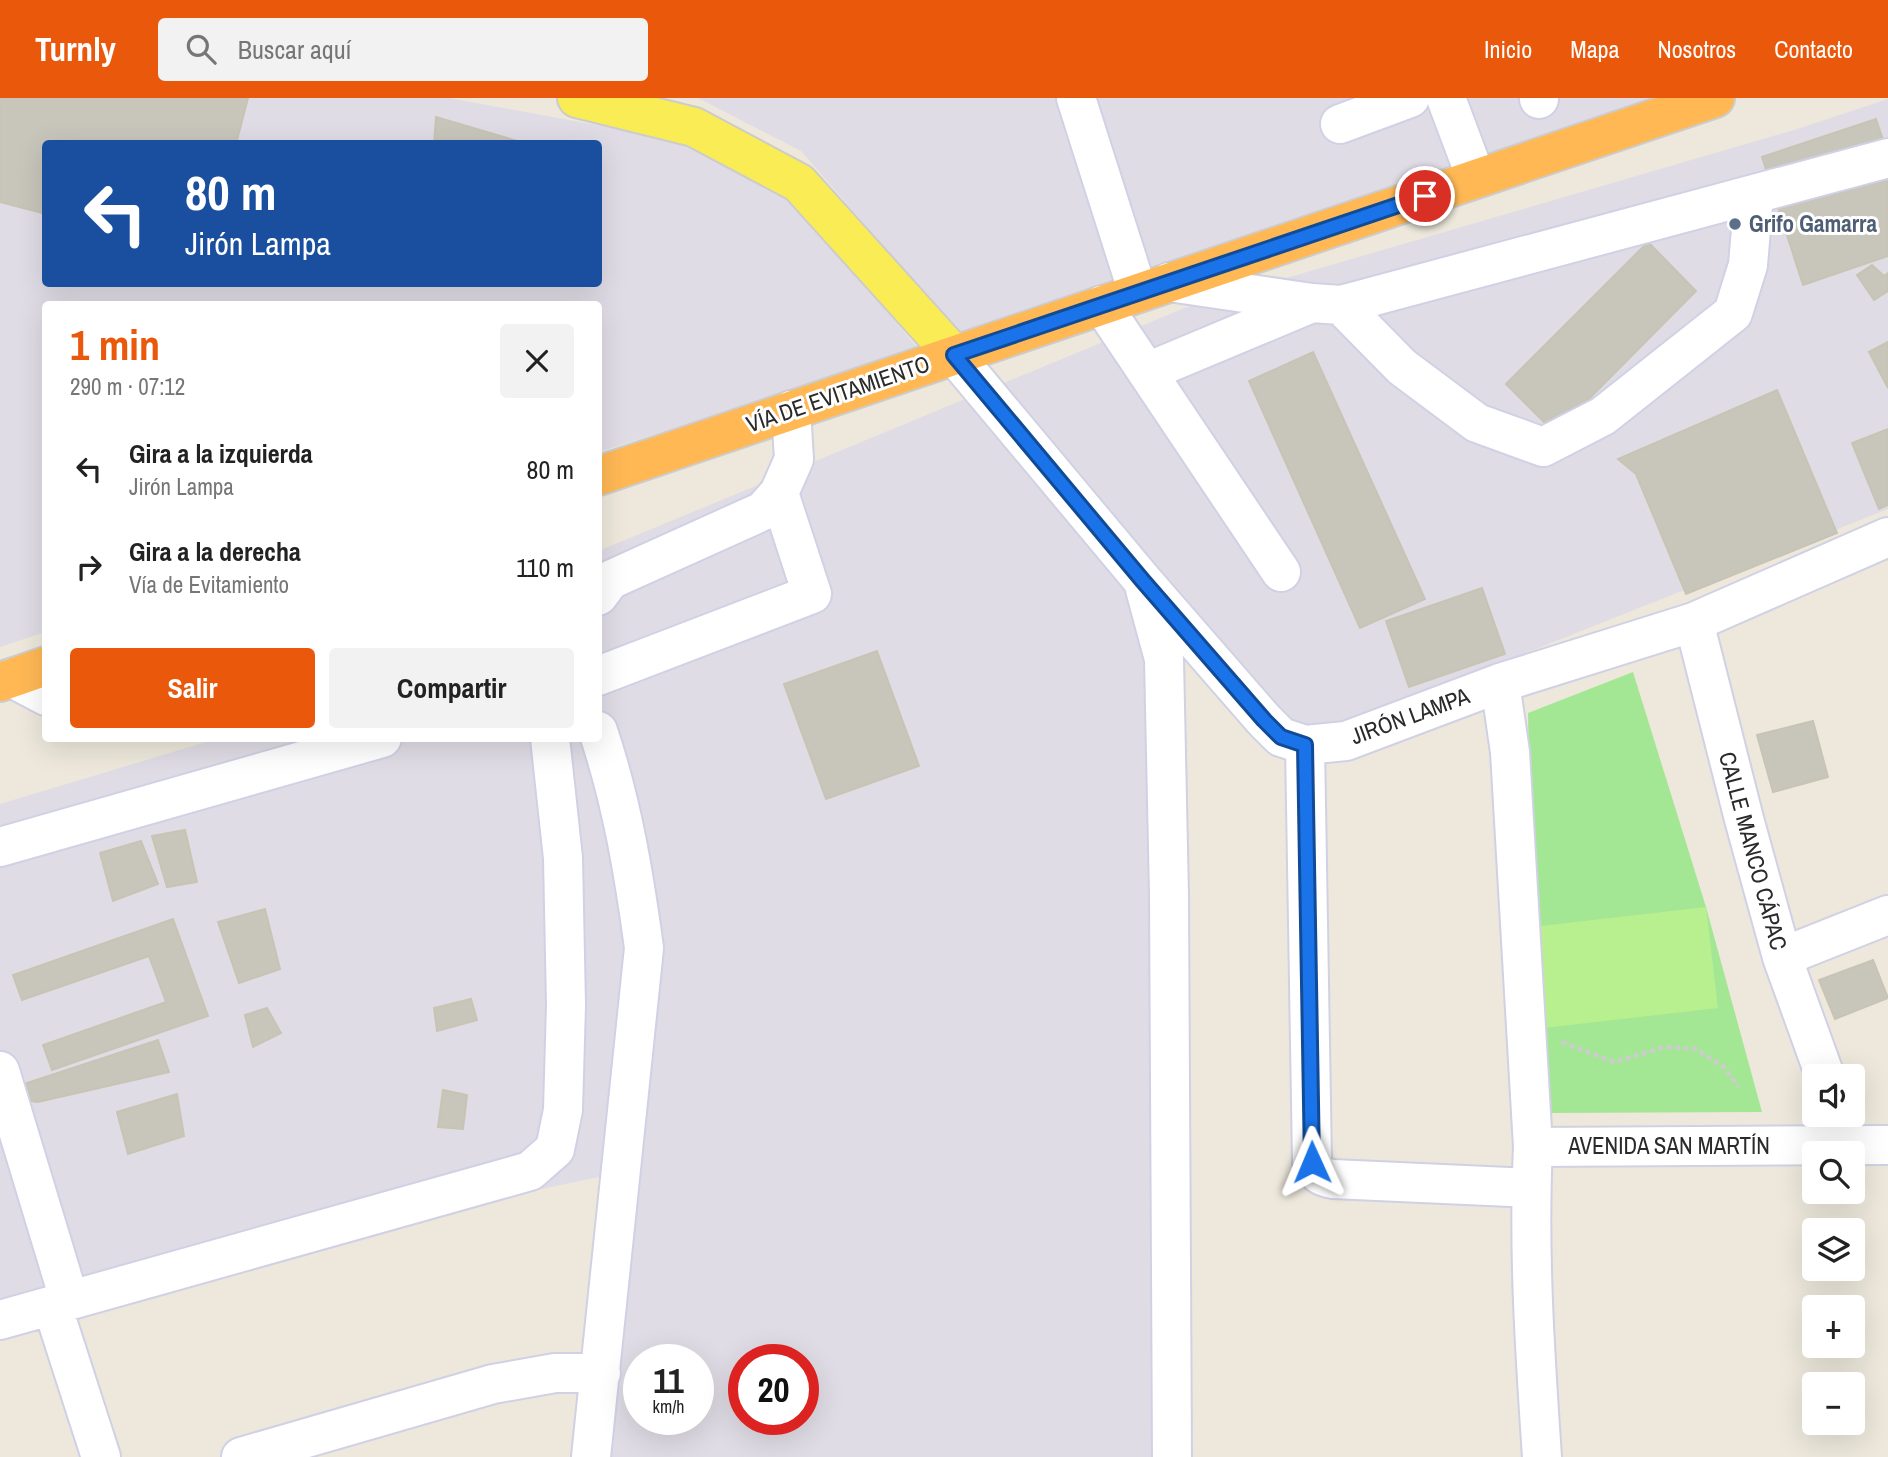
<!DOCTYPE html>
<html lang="es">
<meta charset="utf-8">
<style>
:root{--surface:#fff;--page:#f2f2f2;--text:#222;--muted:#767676;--accent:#ea580c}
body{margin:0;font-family:"Archivo Narrow",sans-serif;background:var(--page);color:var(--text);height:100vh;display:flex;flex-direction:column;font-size:26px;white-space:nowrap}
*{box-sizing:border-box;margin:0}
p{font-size:23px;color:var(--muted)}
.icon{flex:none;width:38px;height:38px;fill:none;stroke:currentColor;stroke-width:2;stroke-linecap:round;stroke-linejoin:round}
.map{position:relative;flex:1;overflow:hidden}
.panel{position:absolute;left:42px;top:203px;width:560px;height:441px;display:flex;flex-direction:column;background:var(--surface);border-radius:7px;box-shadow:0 7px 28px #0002}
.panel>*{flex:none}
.hud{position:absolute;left:42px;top:42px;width:560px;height:147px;border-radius:7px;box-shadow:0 7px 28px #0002;background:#1a4fa0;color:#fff;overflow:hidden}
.controls{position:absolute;left:1802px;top:966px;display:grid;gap:14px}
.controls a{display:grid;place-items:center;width:63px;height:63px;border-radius:7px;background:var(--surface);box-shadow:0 7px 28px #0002;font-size:35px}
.speed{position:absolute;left:623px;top:1246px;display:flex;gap:14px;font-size:35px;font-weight:700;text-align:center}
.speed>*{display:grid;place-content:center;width:91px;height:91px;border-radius:50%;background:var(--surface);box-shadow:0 7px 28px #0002;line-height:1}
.speed small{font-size:18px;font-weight:400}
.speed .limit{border:10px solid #d22;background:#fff;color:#111}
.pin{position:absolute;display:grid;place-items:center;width:60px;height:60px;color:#fff;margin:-30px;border:4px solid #fff;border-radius:50%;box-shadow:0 2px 7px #0007}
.me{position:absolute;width:77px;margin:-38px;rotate:359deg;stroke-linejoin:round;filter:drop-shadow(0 0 5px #0008)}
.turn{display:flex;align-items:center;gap:24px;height:147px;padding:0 28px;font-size:32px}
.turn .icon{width:91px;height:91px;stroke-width:2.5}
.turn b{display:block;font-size:49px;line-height:60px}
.round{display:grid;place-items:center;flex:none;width:74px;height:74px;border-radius:7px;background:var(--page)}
.headline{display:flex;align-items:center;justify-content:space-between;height:119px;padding:0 28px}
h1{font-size:42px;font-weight:800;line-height:52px;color:var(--accent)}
.button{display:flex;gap:14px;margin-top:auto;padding:14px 28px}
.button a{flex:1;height:80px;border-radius:7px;background:var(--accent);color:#fff;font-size:28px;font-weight:800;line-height:80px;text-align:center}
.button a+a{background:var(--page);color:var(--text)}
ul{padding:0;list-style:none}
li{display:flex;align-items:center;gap:21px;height:98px;padding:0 28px}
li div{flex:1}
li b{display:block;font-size:26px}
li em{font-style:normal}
header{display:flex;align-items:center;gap:42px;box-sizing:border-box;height:98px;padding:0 35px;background:var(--accent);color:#fff}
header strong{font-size:33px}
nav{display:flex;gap:38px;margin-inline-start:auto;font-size:24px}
.search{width:490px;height:63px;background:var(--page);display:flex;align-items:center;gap:18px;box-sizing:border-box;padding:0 24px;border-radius:7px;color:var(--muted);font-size:26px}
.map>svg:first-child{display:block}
.industrial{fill:#e0dce5;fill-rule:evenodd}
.green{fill:#a3e794}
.pitch{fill:#b8ef8f}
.building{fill:#c8c5bb;stroke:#c8c4b4;stroke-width:2}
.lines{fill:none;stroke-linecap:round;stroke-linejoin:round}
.minor-casing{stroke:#d0d1e4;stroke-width:42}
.major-casing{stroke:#ccc;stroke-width:42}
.highway-casing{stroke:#ccc;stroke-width:42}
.path{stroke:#ccc;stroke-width:4.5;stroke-dasharray:5 3.5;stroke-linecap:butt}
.minor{stroke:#fff;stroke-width:38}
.major{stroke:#f9ec54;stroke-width:38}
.highway{stroke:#ffb854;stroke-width:38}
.route-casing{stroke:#114b97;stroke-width:18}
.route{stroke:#1a73e8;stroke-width:12}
.service-dot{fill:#5c6f8a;stroke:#fff;stroke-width:2.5}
.labels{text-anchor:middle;stroke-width:6;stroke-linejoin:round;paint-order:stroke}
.service-label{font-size:23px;font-weight:bold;fill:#4e5e75;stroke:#fff;text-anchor:start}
.street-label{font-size:23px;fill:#2a2a2a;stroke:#fff}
</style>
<header>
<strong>Turnly</strong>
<div class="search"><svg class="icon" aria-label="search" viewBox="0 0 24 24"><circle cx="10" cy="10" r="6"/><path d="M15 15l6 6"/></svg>Buscar aquí</div>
<nav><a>Inicio</a><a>Mapa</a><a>Nosotros</a><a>Contacto</a></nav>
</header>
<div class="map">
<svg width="1888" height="1359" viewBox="0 0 1888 1359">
<rect width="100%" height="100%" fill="#ede8db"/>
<!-- industrial -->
<path class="industrial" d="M0,0H449L689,44L800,109L919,252L599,354L598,206H46L45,534L0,549ZM46,46H598V186H46Z
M698,0H1652L963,240L801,53Z
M1888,1V411L1330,633L1290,628L1185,516L1159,637L1154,1359H591L618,1075L312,1139L0,1221V706L216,641L598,640V456L601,452L1187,209L1794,32ZM639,1262H698V1321H639ZM744,1262H803V1321H744Z"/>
<!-- green -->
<path class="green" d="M1633,574L1706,809L1762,1014L1544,1015L1532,829L1528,615Z"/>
<!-- pitch -->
<path class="pitch" d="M1706,809L1718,910L1544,930L1532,829Z"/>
<!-- building -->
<path class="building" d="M0,0H248L236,46H46V116L0,104Z
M436,19L524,45V46H434Z
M1876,21L1888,57V158L1803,187L1762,59Z
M1648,144L1696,193L1555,335L1506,286Z
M1872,167L1884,178L1888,175V193L1874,202L1857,177Z
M1888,244V290L1869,254Z
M1313,254L1425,501L1360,530L1249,283Z
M1777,292L1837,435L1686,496L1636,376L1618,361Z
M1888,331V407L1879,411L1852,345Z
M1482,490L1505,556L1409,589L1386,523Z
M877,553L919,668L826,701L784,586Z
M1813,623L1828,679L1773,694L1757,637Z
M185,732L197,784L167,789L152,738Z
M141,743L158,786L113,803L100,755Z
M265,811L280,871L239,885L218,824Z
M173,821L208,918L52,972L43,947L166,904L149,858L22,902L13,877Z
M1873,862L1888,900L1835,921L1819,882Z
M471,901L477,922L437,933L434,910Z
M267,910L281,935L253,949L245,917Z
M158,942L169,974L38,1004L22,1002L21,987Z
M443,992L467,997L463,1031L438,1029Z
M177,996L184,1038L128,1056L117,1014Z"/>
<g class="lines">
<defs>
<path id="minor" d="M1076,0L1138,195
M1446,0L1476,80
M1539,0V1
M1340,26L1410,0
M1169,184L1312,205L1341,207L1888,60
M1102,207L1281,474
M1341,207L1402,269L1477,325L1543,349L1603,318L1733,215L1748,167L1754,96
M954,257L1143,483L1264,622L1281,639L1305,647L1346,643L1500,585L1694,524L1888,439
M1147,274L1312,205
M1145,491L1164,561L1169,797L1172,1359
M598,498L610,482L763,413L779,395L794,361L791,312
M1694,524L1744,721L1782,859L1825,978
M598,578L812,496L779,395
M12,580L46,598
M1500,585L1510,654L1533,1049C1528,1152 1535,1256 1542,1359
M1305,647L1312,1064C1316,1076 1321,1079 1333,1081L1531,1090
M0,749L382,640
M1782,859L1888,817
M0,973L69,1201
M1533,1049L1888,1047
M52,1207L101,1359
M0,1222L530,1073L555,1051L563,1012L566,907L563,760L550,640
M241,1359L493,1286L555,1275H601
M591,1359L644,850C634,776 622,704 598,633"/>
<path id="major" d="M577,0L694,29L799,85L954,257"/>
<path id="highway" d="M598,378L1715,0
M0,584L46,568"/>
</defs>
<!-- minor casing -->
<use href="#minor" class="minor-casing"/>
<!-- major casing -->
<use href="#major" class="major-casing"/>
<!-- highway casing -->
<use href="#highway" class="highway-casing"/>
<!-- path -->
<path class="path" d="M1562,944L1614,964L1665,949L1696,951L1725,970L1738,989"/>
<!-- minor -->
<use href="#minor" class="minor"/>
<!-- major -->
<use href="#major" class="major"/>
<!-- highway -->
<use href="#highway" class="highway"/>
</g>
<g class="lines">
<defs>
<path id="route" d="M1312,1064L1305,647L1281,639L1264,622L1143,483L954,257L1425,98"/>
</defs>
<!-- route casing -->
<use href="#route" class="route-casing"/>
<!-- route -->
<use href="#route" class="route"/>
</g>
<!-- markers -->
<circle class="service-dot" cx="1735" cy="126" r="7"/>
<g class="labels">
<!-- service labels -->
<g class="service-label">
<text x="1749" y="134">Grifo Gamarra</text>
</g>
<!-- street labels -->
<g class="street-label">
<text transform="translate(838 296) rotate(-19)" y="8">VÍA DE EVITAMIENTO</text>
<text transform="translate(1410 618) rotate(-20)" y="8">JIRÓN LAMPA</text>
<text transform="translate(1753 753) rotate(75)" y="8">CALLE MANCO CÁPAC</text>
<text x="1669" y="1056">AVENIDA SAN MARTÍN</text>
</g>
</g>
</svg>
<div class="controls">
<a><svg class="icon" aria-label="sound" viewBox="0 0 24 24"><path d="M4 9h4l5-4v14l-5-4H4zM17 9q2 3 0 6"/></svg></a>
<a><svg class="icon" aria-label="search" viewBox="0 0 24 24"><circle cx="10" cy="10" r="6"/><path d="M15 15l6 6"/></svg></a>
<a><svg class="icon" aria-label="layers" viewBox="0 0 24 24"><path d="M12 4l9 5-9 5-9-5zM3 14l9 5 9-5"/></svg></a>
<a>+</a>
<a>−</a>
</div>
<div class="speed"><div>11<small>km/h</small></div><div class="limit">20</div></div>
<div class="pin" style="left:1425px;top:98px;background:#d93025"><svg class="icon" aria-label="arrive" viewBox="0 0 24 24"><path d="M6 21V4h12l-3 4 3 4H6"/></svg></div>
<svg class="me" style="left:1312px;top:1064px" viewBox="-20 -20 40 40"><path d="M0-17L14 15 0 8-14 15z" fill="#1a73e8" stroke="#fff" stroke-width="4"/></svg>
<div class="hud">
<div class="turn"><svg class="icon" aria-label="left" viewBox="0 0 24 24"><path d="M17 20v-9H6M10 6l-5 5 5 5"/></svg><div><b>80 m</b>Jirón Lampa</div></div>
</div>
<section class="panel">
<div class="headline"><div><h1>1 min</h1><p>290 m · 07:12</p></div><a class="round"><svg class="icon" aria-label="close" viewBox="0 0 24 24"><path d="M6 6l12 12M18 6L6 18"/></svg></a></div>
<ul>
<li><svg class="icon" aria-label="left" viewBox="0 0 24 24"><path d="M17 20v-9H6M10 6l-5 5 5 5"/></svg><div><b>Gira a la izquierda</b><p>Jirón Lampa</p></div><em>80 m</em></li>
<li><svg class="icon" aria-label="right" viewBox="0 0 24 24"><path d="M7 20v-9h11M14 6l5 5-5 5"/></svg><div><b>Gira a la derecha</b><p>Vía de Evitamiento</p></div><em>110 m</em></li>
</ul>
<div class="button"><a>Salir</a><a>Compartir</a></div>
</section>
</div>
